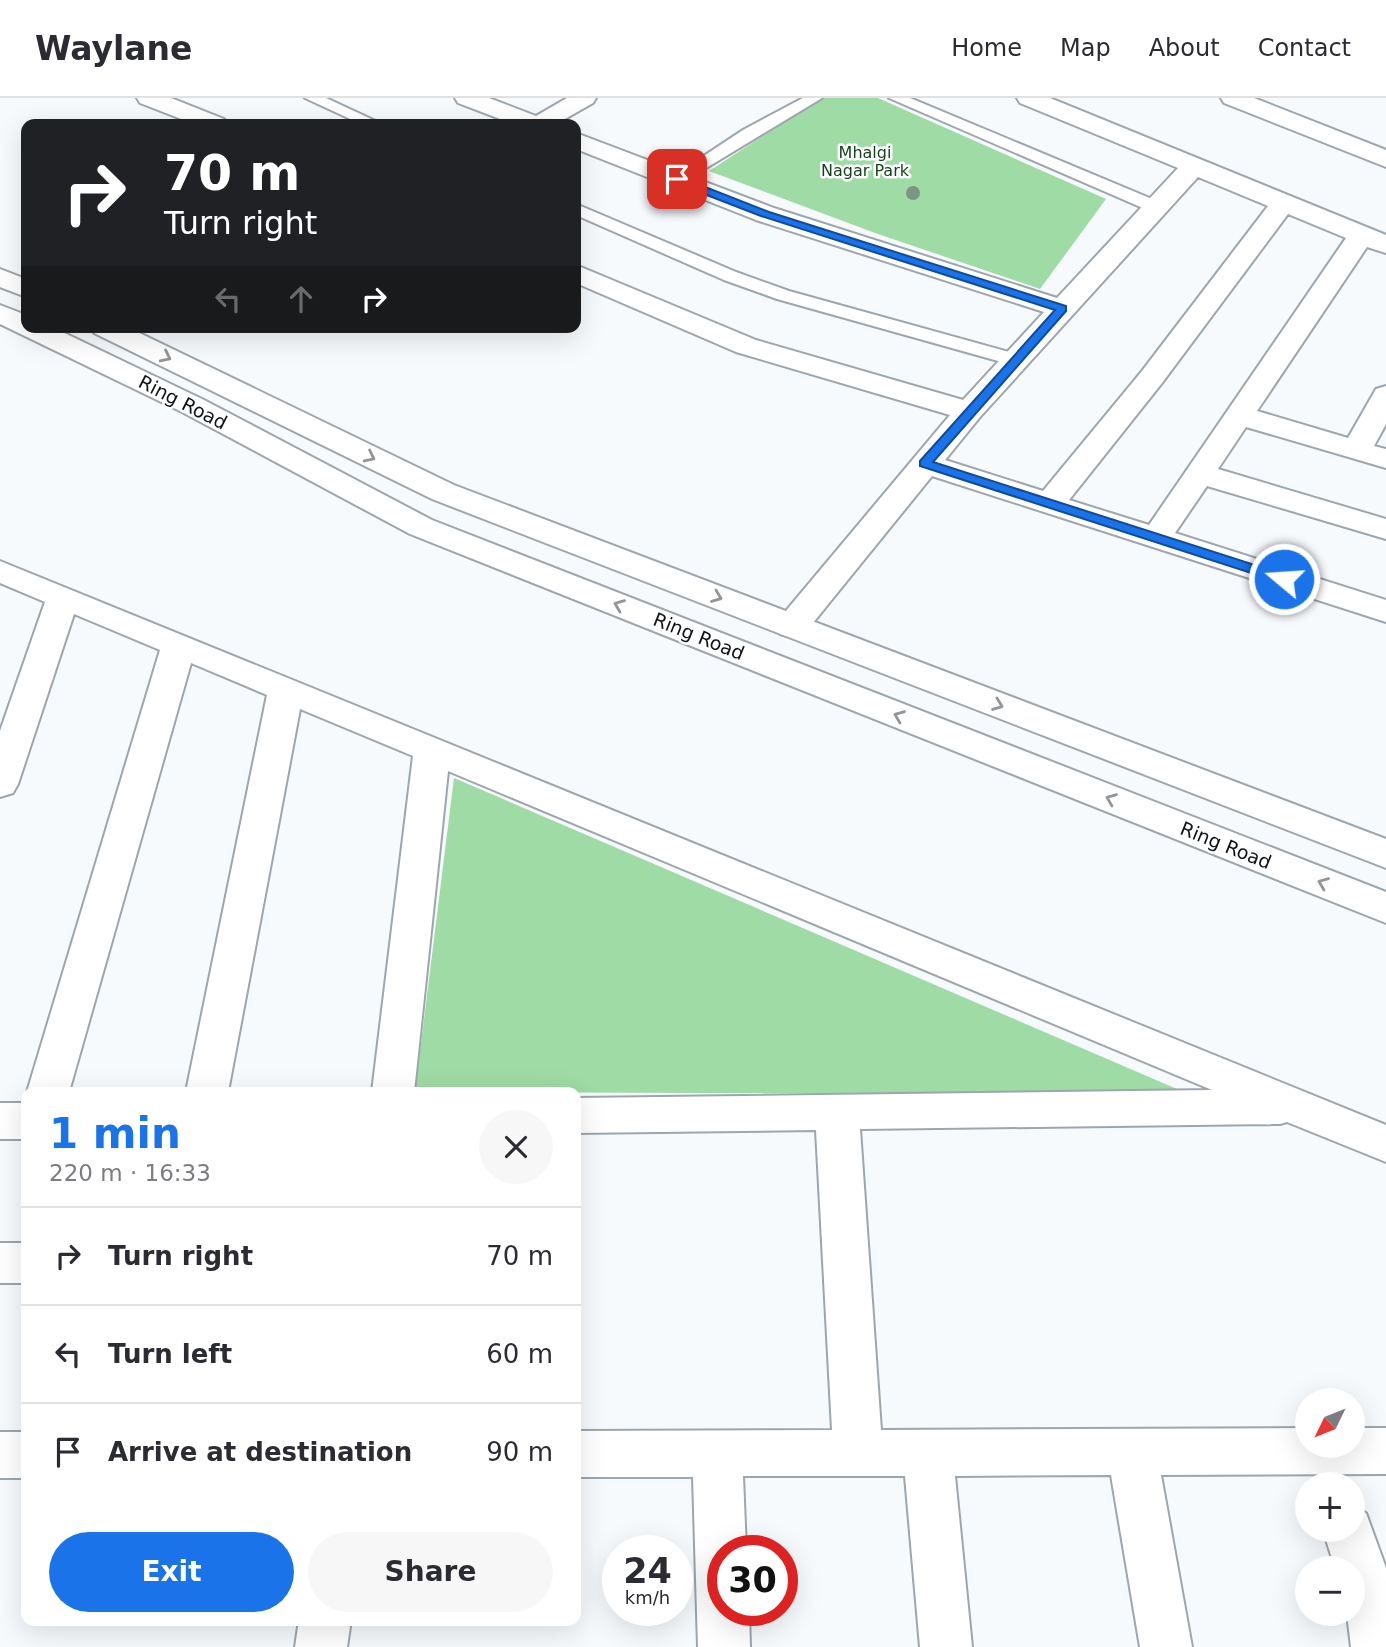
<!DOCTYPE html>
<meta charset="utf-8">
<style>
:root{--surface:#fff;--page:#f7f7f7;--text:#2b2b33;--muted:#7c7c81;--line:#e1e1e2;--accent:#1a73e8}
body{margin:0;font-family:"DejaVu Sans",sans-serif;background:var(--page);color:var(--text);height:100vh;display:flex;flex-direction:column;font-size:26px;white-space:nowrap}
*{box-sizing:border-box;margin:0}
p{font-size:23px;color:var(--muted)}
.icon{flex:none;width:38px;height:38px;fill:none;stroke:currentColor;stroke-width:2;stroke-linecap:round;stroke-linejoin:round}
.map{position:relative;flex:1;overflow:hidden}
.panel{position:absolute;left:21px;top:989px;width:560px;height:539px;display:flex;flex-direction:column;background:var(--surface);border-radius:14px;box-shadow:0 7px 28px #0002}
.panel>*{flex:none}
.hud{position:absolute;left:21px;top:21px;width:560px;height:214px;border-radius:14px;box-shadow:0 7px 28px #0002;background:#202124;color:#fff;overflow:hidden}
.needle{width:46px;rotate:227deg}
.controls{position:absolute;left:1295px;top:1290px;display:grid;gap:14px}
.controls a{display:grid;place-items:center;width:70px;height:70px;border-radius:50%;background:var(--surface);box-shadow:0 7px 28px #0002;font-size:35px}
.speed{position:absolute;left:602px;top:1437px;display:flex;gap:14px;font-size:35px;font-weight:700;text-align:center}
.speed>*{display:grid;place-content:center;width:91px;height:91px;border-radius:50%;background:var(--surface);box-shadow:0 7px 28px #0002;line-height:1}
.speed small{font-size:18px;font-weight:400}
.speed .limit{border:10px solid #d22;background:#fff;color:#111}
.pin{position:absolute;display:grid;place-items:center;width:60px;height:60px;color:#fff;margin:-30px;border-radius:14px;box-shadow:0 4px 10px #0006}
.me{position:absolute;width:77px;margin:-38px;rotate:288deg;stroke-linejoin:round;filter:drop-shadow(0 0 5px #0008)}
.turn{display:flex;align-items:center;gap:24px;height:147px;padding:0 28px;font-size:32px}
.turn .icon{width:91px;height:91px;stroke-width:2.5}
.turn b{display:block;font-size:49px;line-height:60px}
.lanes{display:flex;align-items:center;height:66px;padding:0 28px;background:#0003;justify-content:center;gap:35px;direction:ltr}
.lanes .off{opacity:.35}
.round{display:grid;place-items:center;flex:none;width:74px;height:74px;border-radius:37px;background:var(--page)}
.headline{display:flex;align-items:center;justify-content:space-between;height:119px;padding:0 28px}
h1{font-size:42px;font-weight:700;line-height:52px;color:var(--accent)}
.action{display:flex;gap:14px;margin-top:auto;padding:14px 28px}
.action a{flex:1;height:80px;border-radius:42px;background:var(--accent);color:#fff;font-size:28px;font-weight:700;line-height:80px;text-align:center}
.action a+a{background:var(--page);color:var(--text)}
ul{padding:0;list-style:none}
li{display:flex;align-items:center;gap:21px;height:98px;padding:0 28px;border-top:2px solid var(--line)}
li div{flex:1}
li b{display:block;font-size:26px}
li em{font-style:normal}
header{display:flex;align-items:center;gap:42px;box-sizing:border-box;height:98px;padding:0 35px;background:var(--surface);border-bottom:2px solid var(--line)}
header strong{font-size:33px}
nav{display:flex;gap:38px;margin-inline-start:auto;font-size:24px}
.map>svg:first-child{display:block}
.green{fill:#9fdba5}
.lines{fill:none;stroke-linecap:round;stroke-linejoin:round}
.service-casing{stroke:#9da6ad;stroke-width:4}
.minor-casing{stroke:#9da6ad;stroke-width:4}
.trunk-casing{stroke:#9da6ad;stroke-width:4}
.service{fill:#fff;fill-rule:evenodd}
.minor{fill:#fff;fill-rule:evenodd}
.trunk{fill:#fff;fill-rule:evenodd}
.tree{fill:#7b9582}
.oneway{stroke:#949597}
.route{fill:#1a73e8;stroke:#114b97;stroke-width:2}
.labels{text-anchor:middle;stroke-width:5;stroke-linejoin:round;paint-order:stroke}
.far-park-label{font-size:16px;fill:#16431e;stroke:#fff}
.street-label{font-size:19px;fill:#111417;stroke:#fff}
</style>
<header>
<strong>Waylane</strong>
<nav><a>Home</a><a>Map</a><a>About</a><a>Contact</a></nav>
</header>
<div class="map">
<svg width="1386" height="1549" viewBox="0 0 1386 1549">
<rect width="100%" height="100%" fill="#f7fafd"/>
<!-- green -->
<path class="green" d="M821,0H878L1106,101L1040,191L875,135L709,73Z
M454,680L1191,997L415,994Z"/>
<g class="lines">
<defs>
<path id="service" d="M305,0H326L382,26H361Z
M803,0H822L683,84H671L669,81L743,32Z
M889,0H910L1164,106L1166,110L1158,115L1152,114Z
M576,106L736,174L789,193L1023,258L1025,262L1016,268L777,201L724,182L576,117Z"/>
<path id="minor" d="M137,0H171L224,21L227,26H194L140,5Z
M455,0H489L536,18L567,0H596L593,5L556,26H513L458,5Z
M1017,0H1050L1386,137V155L1367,149L1257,313L1348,340L1376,291L1386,288V326L1374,348L1386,351V370L1246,329L1218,371L1386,421V441L1207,388L1175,435L1386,502V524L932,378L804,536L792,539L780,536L775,528L780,520L950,317L736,254L576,185V167L756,242L963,302L1044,214L756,122L576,51V35L774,110L1057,200L1178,70L1020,5ZM1198,79L1268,108L1142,273L1043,393L945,362L980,319ZM1288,116L1346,140L1149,427L1069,402L1162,285Z
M1221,0H1254L1386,52V69L1224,5Z
M0,463L1386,1027V1064L1287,1024L1280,1026L860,1031L881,1332L1307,1330V1348H1353V1330H1386V1376L1161,1377L1192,1549H1140L1111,1377L955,1378L972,1549H920L905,1378H743L746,1452H723V1512H749L750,1549H698L693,1379H576V1333L832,1332L816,1032L576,1035V1000L1212,992L448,673L414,994H372L413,658L300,611L228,994H186L267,597L191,565L69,994H27L160,552L74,516L18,686L13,695L0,699V633L45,504L0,485Z
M0,1005H26V1041H0Z
M0,1145H26V1185H0Z
M0,1334H26V1380H0Z
M1353,1409L1366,1415L1386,1470V1549H1351L1347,1516H1353V1470H1335L1323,1432H1353Z
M299,1522H351L347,1549H295Z"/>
<path id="trunk" d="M0,171L26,181V199L0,189Z
M0,207L26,217V229H52L204,302L432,422L1386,794V825L410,436L182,314L0,226Z
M90,229H127L454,387L1386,741V770L432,401L94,235Z"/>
</defs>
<!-- service casing -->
<use href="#service" class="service-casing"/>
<!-- minor casing -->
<use href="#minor" class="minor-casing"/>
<!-- trunk casing -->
<use href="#trunk" class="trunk-casing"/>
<!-- service -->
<use href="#service" class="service"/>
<!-- minor -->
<use href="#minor" class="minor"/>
<!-- trunk -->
<use href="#trunk" class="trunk"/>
</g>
<!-- trees -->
<circle class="tree" cx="913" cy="95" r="7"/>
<!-- one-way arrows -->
<defs><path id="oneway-chevron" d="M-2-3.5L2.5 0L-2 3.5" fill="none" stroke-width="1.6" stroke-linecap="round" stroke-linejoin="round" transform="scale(1.75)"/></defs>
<g class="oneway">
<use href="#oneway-chevron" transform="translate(166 259) rotate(26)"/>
<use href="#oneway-chevron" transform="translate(370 359) rotate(26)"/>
<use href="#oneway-chevron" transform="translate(717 499) rotate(21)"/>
<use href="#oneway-chevron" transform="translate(619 507) rotate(-158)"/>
<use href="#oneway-chevron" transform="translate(998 607) rotate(21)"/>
<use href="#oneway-chevron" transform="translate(899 618) rotate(-158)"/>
<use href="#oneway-chevron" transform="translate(1111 701) rotate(-158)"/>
<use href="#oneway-chevron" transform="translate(1323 785) rotate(-158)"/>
</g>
<!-- route -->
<path class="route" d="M677,78L769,114L1066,208V213L933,364L1289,478L1291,481L1284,485L1279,484L920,368V363L1055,212L761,118L673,84L672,81Z"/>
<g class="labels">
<!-- far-park labels -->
<g class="far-park-label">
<text x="865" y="60">Mhalgi<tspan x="865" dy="18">Nagar Park</tspan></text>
</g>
<!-- street labels -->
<g class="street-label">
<text transform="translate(183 304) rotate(27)" y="7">Ring Road</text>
<text transform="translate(699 538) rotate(22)" y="7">Ring Road</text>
<text transform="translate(1226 747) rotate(22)" y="7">Ring Road</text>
</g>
</g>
</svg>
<div class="controls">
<a><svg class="needle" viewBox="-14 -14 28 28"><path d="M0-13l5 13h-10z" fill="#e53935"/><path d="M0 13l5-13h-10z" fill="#7c7c81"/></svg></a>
<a>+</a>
<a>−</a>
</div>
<div class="speed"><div>24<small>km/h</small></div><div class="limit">30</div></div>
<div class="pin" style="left:677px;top:81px;background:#d93025"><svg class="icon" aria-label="arrive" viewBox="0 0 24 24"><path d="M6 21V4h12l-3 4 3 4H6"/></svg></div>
<svg class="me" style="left:1284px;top:481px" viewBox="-20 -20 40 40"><circle r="17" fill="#1a73e8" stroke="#fff" stroke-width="3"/><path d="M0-11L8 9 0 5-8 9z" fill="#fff"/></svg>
<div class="hud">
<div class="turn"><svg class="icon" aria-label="right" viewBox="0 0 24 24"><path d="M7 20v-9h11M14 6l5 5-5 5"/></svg><div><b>70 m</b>Turn right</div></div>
<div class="lanes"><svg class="icon off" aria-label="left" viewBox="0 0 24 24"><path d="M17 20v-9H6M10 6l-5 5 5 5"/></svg><svg class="icon off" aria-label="ahead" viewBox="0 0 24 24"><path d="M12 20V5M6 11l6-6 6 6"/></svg><svg class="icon" aria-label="right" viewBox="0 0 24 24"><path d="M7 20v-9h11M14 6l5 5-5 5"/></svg></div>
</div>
<section class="panel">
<div class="headline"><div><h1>1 min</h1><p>220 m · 16:33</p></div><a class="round"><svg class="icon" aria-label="close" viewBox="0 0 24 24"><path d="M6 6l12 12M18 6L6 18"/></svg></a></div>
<ul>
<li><svg class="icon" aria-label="right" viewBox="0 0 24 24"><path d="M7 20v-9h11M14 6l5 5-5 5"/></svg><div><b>Turn right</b></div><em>70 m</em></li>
<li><svg class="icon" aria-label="left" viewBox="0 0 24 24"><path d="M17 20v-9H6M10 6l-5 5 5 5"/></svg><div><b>Turn left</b></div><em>60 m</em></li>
<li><svg class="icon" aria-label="arrive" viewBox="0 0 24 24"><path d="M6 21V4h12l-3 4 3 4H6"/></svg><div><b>Arrive at destination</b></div><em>90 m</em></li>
</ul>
<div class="action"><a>Exit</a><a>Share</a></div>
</section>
</div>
